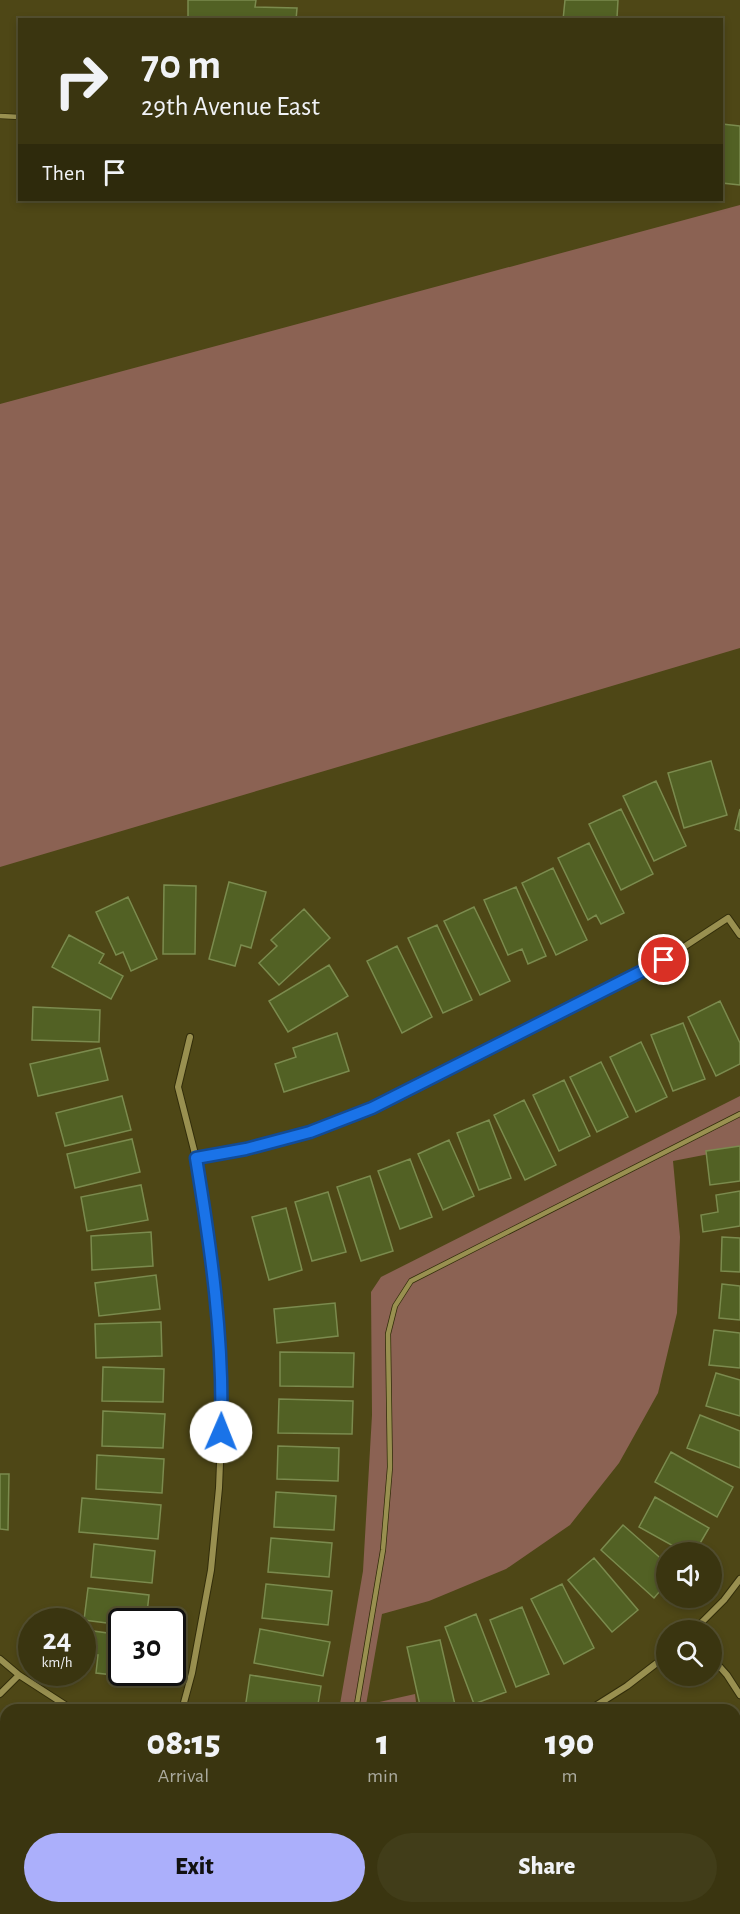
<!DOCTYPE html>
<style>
:root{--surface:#3a3510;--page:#413d19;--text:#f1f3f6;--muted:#abab9f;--line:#545030;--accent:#abaffb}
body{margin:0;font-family:"Alegreya Sans",sans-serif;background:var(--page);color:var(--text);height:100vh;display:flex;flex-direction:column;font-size:22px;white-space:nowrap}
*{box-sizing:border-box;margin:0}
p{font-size:20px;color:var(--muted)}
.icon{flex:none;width:33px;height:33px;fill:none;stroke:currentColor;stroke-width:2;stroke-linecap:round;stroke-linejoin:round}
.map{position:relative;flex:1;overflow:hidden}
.side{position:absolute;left:0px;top:1704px;width:741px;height:210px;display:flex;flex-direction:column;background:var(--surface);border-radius:18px 18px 0 0;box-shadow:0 3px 9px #0003,0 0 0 2px var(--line)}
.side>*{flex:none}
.hud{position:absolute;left:18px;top:18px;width:705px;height:183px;border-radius:0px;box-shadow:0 3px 9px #0003,0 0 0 2px var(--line);background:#3a3510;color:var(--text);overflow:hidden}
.buttons{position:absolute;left:656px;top:1542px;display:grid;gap:12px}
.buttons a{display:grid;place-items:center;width:66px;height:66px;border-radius:50%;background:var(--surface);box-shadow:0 3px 9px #0003,0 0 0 2px var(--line);font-size:30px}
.speed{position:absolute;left:18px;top:1608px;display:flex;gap:12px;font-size:30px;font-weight:700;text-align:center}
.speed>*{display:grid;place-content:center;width:78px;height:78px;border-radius:50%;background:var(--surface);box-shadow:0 3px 9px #0003,0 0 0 2px var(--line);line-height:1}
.speed small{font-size:15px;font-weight:400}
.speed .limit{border:3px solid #111;border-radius:9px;background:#fff;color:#111}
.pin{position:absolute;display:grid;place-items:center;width:51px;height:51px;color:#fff;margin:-26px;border:3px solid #fff;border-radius:50%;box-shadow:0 2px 6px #0007}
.me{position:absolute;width:66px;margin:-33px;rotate:1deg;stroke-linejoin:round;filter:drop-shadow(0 0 4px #0008)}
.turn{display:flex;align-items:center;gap:21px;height:126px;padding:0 24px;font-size:27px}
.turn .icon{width:78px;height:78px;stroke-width:2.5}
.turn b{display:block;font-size:42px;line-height:51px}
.then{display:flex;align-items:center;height:57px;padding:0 24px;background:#0003;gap:12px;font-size:22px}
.eta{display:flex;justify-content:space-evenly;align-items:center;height:102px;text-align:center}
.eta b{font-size:36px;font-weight:800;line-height:42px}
.button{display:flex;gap:12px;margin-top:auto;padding:12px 24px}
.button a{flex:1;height:69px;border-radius:36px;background:var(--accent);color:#111;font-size:24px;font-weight:800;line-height:69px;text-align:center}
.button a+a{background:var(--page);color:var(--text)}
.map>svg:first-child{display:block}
.green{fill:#8b6253}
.building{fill:#526124;stroke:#7b8b4e;stroke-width:1.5}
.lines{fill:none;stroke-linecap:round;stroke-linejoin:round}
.service-casing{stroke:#322d0a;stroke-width:6}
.minor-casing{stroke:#322d0a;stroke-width:8}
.service{stroke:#999050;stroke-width:4.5}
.minor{stroke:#999050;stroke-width:6}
.route-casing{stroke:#114b97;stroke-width:15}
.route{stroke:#1a73e8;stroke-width:10}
</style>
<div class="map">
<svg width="740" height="1914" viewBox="0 0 740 1914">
<rect width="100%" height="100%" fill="#4e4716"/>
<!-- green -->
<path class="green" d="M740,205V648L0,867V404Z
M740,1096V1148L673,1161L680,1237L677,1313L658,1393L619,1463L570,1525L506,1569L429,1601L382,1614L366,1705L415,1694L417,1710H339L363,1571L372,1415L371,1292L381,1277Z"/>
<!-- building -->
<path class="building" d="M188,0H256L255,7L297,8L296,20H188Z
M565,0H618L617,18L631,20H563Z
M722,124L740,126V185L722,183Z
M711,761L727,815L684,828L668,773Z
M656,781L686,846L654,861L623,796Z
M621,809L653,874L621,890L589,824Z
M740,809V831L735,829Z
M589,843L624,913L601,924L596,915L588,920L558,858Z
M553,868L587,940L556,955L522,883Z
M229,882L266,892L251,948L241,945L235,966L209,959Z
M164,885L196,886L195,954H163Z
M516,887L546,956L528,964L522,949L508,955L484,900Z
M128,897L157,959L131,971L123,952L116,955L96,912Z
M474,907L510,981L480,995L444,921Z
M304,909L330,938L279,985L259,963L277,946L271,940Z
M437,925L472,1000L443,1013L408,938Z
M69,935L104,954L99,963L123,976L111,999L52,967Z
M397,946L432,1017L402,1033L367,961Z
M329,965L348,996L288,1032L269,1001Z
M720,1001L740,1043V1064L716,1076L688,1017Z
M33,1007L100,1010L99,1042L32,1040Z
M683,1023L705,1079L673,1091L651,1035Z
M337,1033L349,1071L284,1092L275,1064L296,1057L293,1048Z
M641,1042L667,1097L636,1112L610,1057Z
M100,1048L108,1080L38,1096L30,1064Z
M601,1062L628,1117L597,1132L570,1077Z
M564,1080L590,1136L559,1151L533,1095Z
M122,1096L131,1130L65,1146L56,1113Z
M524,1100L556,1165L525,1180L494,1115Z
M489,1120L511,1178L479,1190L457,1133Z
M132,1139L140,1172L75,1188L67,1154Z
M449,1140L474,1196L443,1210L418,1154Z
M740,1146V1181L710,1185L706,1151Z
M410,1159L432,1217L400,1229L378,1171Z
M370,1176L393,1251L361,1261L337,1187Z
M141,1185L148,1220L87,1231L81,1197Z
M740,1191V1226L703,1232L701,1215L718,1212L716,1195Z
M328,1192L346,1252L312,1261L295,1202Z
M286,1208L302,1270L269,1280L252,1217Z
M151,1232L153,1266L92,1270L91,1236Z
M722,1237L740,1238V1272L721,1271Z
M156,1275L160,1309L99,1316L95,1283Z
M722,1284L740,1286V1320L719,1318Z
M335,1303L338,1336L277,1343L274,1309Z
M161,1322L162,1356L96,1358L95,1324Z
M714,1330L740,1333V1368L709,1365Z
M280,1352L354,1353L353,1387L280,1386Z
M103,1367L164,1369L163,1402L102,1401Z
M716,1373L740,1380V1416L706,1406Z
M279,1399L353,1401L352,1434L278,1433Z
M103,1411L165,1414L163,1448L102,1446Z
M700,1415L740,1431V1468L687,1448Z
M278,1446L339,1448L338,1481L277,1479Z
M671,1452L733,1487L717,1517L655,1482Z
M97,1455L164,1459L162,1493L96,1489Z
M0,1474H9L8,1530L0,1529Z
M276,1492L336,1496L334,1530L274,1527Z
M655,1497L709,1528L695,1552H684L639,1527Z
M82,1498L161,1505L158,1539L79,1532Z
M623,1525L666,1563V1584L654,1598L601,1550Z
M271,1538L332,1543L329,1577L268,1572Z
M94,1544L155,1551L152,1583L91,1577Z
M594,1558L638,1610L612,1632L568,1580Z
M266,1584L332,1591L328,1625L262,1618Z
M562,1584L594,1648L564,1664L531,1599Z
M88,1588L149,1595L146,1622H122V1625L84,1620Z
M522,1607L549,1674L516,1687L490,1620Z
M476,1614L506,1692L474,1704L445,1627Z
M260,1629L330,1642L323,1676L254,1663Z
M86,1630L122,1635V1672H141L140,1678L96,1673L98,1655L83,1654Z
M440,1640L456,1709L421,1710L407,1647Z
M250,1675L321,1686L317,1710L245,1709Z
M6,1765V1822L0,1816V1796L2,1794L0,1792V1770Z
M58,1908H90V1914H58Z
M92,1908H113L112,1914H91Z
M217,1908H303L302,1914H216Z
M493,1908H543V1914H492Z
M604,1908L632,1909L667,1908V1914H603Z"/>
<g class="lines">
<defs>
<path id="service" d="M0,116L20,117
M356,1710L383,1550L390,1467L388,1334L395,1306L411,1281L740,1114"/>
<path id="minor" d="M196,1158L245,1149L310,1132L372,1108L664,960L728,918L740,935
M694,1630L724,1600L740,1579
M711,1657L727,1675L740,1695
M0,1659L19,1675L73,1710
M0,1694L19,1675
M182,1710L192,1673L211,1570L219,1488L222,1413L220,1332L213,1260L196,1158L178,1087L190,1037
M589,1710L627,1686L666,1656
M390,1908V1914"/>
</defs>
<!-- service casing -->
<use href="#service" class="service-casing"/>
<!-- minor casing -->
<use href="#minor" class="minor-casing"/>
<!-- service -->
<use href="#service" class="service"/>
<!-- minor -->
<use href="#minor" class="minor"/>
</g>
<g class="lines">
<defs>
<path id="route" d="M221,1432C224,1339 211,1249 196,1158L246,1149L310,1132L372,1108L664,960"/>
</defs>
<!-- route casing -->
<use href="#route" class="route-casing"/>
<!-- route -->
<use href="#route" class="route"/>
</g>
</svg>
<div class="buttons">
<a><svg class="icon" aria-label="sound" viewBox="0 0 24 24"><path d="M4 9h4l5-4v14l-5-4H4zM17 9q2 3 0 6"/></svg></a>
<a><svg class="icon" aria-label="search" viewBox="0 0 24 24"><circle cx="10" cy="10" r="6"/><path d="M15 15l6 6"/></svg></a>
</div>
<div class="speed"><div>24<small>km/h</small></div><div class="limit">30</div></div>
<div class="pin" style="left:664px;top:960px;background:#d93025"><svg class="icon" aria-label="arrive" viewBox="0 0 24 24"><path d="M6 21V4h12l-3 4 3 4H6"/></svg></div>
<svg class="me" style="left:221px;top:1432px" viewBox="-20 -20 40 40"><circle r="19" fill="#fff"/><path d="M0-13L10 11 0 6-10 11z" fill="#1a73e8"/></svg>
<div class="hud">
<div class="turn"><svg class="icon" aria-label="right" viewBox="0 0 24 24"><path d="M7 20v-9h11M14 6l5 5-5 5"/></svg><div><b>70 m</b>29th Avenue East</div></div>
<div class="then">Then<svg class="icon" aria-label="arrive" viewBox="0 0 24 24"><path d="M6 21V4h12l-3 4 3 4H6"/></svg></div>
</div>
<section class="side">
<div class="eta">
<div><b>08:15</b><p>Arrival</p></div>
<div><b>1</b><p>min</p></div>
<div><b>190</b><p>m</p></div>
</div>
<div class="button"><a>Exit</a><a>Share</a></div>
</section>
</div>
